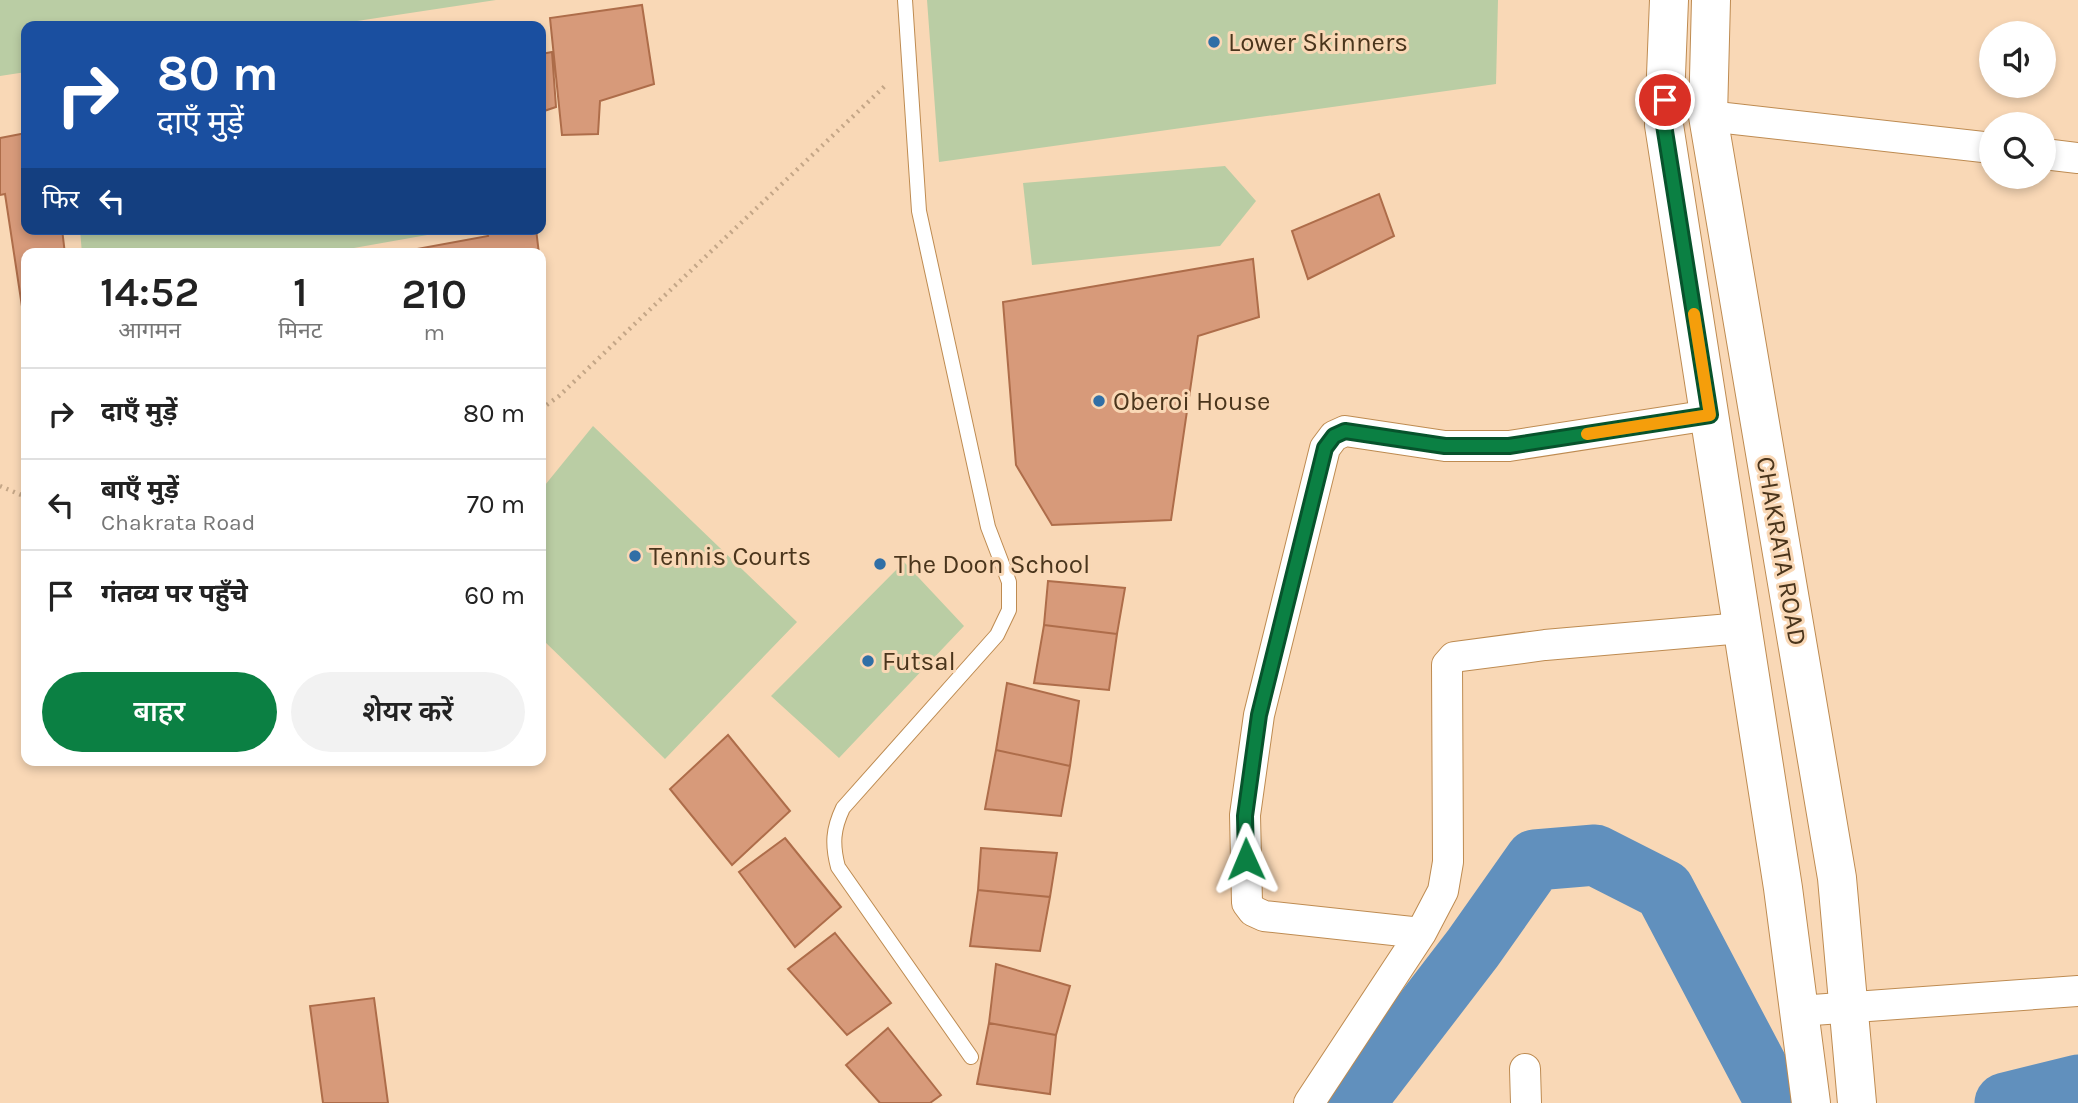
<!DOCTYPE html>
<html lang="hi">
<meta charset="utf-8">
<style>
:root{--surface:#fff;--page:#f2f2f2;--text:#222;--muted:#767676;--line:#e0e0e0;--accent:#0b8043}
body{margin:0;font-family:Karla,"Noto Sans Devanagari",sans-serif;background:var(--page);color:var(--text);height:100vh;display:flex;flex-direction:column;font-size:26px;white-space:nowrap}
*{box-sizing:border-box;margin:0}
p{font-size:23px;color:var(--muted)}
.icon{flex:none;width:38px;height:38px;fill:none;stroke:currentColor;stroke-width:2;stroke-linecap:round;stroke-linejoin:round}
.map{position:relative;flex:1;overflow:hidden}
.details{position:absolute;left:21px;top:248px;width:525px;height:518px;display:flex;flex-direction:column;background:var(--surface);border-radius:14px;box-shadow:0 4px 10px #0003}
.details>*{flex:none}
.hud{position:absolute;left:21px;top:21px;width:525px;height:214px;border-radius:14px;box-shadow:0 4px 10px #0003;background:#1a4fa0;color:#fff;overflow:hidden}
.fabs{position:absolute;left:1979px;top:21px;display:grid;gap:14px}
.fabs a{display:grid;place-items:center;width:77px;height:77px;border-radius:50%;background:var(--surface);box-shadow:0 4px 10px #0003;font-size:35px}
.pin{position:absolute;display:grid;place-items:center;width:60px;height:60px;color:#fff;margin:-30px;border:4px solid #fff;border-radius:50%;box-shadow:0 2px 7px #0007}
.me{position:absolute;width:77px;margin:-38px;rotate:359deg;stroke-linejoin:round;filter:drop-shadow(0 0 5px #0008)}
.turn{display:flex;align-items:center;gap:24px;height:147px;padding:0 21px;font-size:32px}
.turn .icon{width:91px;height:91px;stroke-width:2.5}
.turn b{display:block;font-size:49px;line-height:60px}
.then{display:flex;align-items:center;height:66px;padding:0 21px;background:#0003;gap:14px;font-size:26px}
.eta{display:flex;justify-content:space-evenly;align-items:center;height:119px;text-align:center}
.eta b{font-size:42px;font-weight:600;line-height:49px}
.action{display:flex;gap:14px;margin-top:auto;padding:14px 21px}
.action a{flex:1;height:80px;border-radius:42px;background:var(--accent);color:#fff;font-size:28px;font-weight:600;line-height:80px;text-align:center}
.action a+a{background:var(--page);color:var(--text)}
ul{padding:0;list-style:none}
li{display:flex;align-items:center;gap:21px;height:91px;padding:0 21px;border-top:2px solid var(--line)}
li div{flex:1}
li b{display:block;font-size:26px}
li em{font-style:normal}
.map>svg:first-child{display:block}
.green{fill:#bacda4}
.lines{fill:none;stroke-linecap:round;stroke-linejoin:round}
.river{stroke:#6190bd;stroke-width:61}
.building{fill:#d79a7a;stroke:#ae6d4a;stroke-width:2}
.service-casing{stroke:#be8b51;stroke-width:16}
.minor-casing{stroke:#be8b51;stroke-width:32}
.secondary-casing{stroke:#be8b51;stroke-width:40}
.path{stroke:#c4a687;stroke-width:4.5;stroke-dasharray:2 5;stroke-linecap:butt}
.service{stroke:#fff;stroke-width:14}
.minor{stroke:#fff;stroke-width:30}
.secondary{stroke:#fff;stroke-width:38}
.route-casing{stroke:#07532c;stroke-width:18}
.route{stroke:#0b8043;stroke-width:12}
.slow{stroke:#f59e0b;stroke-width:12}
.poi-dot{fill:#306fa6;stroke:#f9d8b6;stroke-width:2.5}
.labels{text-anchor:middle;stroke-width:6;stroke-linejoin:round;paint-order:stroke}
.poi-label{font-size:26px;fill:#4a351c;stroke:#f9d8b6;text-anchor:start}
.street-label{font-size:26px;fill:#4a351c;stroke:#f9d8b6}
</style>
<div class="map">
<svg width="2078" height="1103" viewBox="0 0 2078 1103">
<rect width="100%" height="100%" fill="#f9d8b6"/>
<!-- green -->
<path class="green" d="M0,0H496L324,26H26V72L0,76Z
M927,0H1498L1496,84L939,162Z
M1225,166L1256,201L1220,246L1032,265L1023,183Z
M80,229H461L320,254H82Z
M593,426L797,622L665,759L541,638V490Z
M904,562L964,626L839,758L771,696Z"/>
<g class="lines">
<!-- river -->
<path class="river" d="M1354,1103L1473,948L1535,860L1595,855L1664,890L1773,1097L1792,1102
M2005,1103L2078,1085"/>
</g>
<!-- building -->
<path class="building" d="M642,5L654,84L600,101L598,134L562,135L550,18Z
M552,52L556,107L541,112V54Z
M26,133V229H62L65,254H26V333L5,194L0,195V138Z
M1379,194L1394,236L1308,279L1292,231Z
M487,229H536L539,254H390L488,236Z
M1253,259L1259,317L1198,336L1171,520L1052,525L1016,465L1003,302Z
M1048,581L1125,588L1117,634L1044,625Z
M1044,625L1117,634L1109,690L1034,683Z
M1007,683L1079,701L1070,766L996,750Z
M728,735L790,811L732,865L670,789Z
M996,750L1070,766L1061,816L985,809Z
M785,838L841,907L795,947L739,872Z
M981,848L1057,853L1050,897L978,890Z
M978,890L1050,897L1040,951L970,946Z
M835,933L891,1003L847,1035L788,969Z
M996,964L1070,986L1056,1035L989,1023Z
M374,998L388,1103H323L310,1006Z
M989,1023L1056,1035L1050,1094L977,1084Z
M888,1028L941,1095L930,1103H880L846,1065Z"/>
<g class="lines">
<defs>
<path id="service" d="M905,0L919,211L988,527L1009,582V610L997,635L843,808C833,829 832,844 838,867L971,1057"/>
<path id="minor" d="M1708,116L1992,148
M2044,154L2078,158
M1421,933L1264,916L1253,911L1247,903L1245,815L1259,715L1325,448L1334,436L1345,431L1445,446H1509L1710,415
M1799,1011L2078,991
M1525,1069L1526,1103
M1309,1103L1421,933L1443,891L1448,862L1447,665L1454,657L1545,645L1742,628"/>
<path id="secondary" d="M1669,0L1664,125L1783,888L1811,1103
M1711,0L1708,116L1837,878L1857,1103"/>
</defs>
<!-- service casing -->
<use href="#service" class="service-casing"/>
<!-- minor casing -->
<use href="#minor" class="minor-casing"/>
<!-- secondary casing -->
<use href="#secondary" class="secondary-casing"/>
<!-- path -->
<path class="path" d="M541,409L559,396L887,84
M0,486L26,497"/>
<!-- service -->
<use href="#service" class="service"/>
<!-- minor -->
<use href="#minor" class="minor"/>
<!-- secondary -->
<use href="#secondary" class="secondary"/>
</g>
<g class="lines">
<defs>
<path id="route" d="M1246,859L1245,816L1259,715L1325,448L1334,436L1345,431L1445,446H1509L1710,415L1664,125L1665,100"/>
</defs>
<!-- route casing -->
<use href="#route" class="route-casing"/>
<!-- route -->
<use href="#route" class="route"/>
<!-- slow -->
<path class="slow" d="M1587,434L1710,415L1694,314"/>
</g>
<!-- markers -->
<g class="poi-dot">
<circle cx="1214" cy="42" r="7"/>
<circle cx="1099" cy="401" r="7"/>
<circle cx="635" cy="556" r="7"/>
<circle cx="880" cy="564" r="7"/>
<circle cx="868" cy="661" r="7"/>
</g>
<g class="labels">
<!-- poi labels -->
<g class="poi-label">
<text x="1228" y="51">Lower Skinners</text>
<text x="1113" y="410">Oberoi House</text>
<text x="649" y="565">Tennis Courts</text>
<text x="894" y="573">The Doon School</text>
<text x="882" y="670">Futsal</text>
</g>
<!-- street labels -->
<g class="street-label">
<text transform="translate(1782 551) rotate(80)" y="9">CHAKRATA ROAD</text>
</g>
</g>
</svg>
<div class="fabs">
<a><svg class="icon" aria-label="sound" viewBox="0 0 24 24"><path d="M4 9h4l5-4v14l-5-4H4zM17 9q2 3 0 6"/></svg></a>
<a><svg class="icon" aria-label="search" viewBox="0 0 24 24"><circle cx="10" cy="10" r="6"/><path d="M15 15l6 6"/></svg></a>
</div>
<div class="pin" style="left:1665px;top:100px;background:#d93025"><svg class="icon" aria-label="arrive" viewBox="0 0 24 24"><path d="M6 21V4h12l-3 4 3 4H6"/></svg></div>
<svg class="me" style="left:1246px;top:859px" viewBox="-20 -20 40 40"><path d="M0-17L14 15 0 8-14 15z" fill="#0b8043" stroke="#fff" stroke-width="4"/></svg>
<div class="hud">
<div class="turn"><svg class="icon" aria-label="right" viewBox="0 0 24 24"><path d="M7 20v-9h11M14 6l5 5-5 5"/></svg><div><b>80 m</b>दाएँ मुड़ें</div></div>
<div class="then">फिर<svg class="icon" aria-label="left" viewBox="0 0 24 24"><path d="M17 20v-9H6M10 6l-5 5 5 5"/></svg></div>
</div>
<section class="details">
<div class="eta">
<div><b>14:52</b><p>आगमन</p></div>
<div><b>1</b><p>मिनट</p></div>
<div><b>210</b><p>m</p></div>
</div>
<ul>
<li><svg class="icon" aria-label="right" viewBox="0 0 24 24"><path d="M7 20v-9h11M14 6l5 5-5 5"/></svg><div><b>दाएँ मुड़ें</b></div><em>80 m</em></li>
<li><svg class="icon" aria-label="left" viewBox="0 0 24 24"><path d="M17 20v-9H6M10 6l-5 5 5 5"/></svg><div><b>बाएँ मुड़ें</b><p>Chakrata Road</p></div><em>70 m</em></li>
<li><svg class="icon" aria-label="arrive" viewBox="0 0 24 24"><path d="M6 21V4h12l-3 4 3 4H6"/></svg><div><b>गंतव्य पर पहुँचे</b></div><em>60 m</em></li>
</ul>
<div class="action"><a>बाहर</a><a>शेयर करें</a></div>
</section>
</div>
